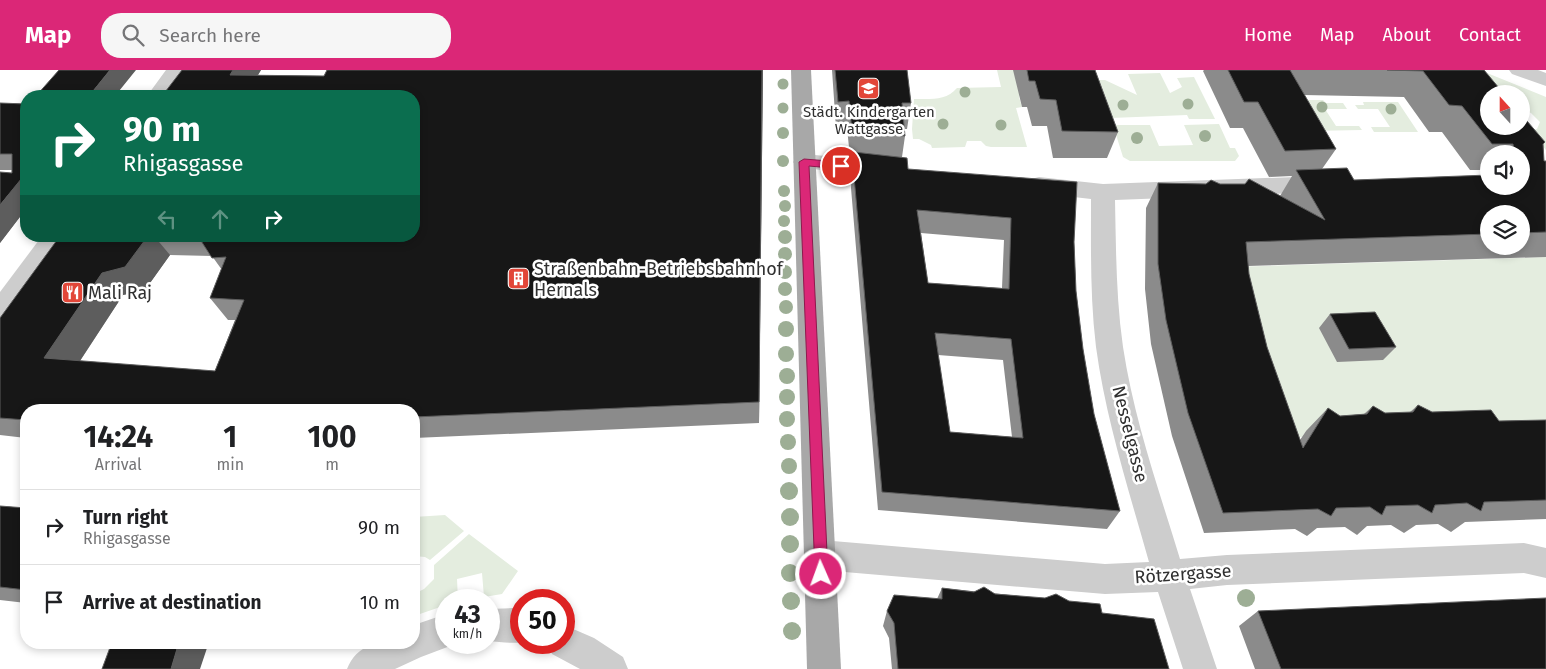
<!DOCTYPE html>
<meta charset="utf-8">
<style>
:root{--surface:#fff;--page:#f6f6f6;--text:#202124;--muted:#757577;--line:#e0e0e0;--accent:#db2777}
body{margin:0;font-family:"Fira Sans",sans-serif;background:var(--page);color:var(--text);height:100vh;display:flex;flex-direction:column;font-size:19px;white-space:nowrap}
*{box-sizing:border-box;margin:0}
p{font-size:16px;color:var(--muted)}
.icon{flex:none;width:28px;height:28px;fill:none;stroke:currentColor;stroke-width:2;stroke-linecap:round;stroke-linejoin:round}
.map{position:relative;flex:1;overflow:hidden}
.sheet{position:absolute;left:20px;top:334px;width:400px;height:245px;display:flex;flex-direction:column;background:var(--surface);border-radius:20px;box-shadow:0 2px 8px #0003}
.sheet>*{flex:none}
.banner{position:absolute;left:20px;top:20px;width:400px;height:152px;border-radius:20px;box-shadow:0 2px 8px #0003;background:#0b6e4f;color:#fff;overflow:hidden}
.needle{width:32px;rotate:339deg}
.fabs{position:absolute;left:1480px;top:15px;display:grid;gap:10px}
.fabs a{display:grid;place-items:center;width:50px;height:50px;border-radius:50%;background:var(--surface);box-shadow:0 2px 8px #0003;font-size:25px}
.speed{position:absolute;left:435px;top:519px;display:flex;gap:10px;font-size:25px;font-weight:700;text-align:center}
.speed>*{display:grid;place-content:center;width:65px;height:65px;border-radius:50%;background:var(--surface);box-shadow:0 2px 8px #0003;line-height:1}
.speed small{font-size:12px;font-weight:400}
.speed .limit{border:8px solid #d22;background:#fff;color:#111}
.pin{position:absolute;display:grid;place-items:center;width:42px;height:42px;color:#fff;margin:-21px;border:2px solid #fff;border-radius:50%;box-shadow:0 1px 5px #0007}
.me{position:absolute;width:55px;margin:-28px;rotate:358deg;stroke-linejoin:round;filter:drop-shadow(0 0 4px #0008)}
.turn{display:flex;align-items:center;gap:18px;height:105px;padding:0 20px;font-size:22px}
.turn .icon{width:65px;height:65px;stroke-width:2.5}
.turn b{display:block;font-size:35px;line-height:42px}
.lanes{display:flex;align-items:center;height:48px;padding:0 20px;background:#0003;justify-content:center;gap:25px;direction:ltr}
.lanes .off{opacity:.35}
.eta{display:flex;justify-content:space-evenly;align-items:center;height:85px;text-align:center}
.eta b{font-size:30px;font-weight:700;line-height:35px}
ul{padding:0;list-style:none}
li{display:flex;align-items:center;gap:15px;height:75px;padding:0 20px;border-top:1px solid var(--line)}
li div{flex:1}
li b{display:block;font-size:19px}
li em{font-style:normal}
header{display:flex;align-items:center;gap:30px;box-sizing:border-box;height:70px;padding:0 25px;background:var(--accent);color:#fff}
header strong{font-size:24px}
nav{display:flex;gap:28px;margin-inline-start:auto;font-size:18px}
.search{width:350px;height:45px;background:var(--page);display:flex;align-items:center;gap:12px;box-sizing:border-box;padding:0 18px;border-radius:20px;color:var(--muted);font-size:19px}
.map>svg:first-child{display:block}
.green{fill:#e4eddf}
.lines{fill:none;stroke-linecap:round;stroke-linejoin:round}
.minor{fill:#cdcdcd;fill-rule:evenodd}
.major{fill:#a8a8a8;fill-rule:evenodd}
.tree{fill:#9dae95}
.wall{fill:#8b8b8b;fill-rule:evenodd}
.shaded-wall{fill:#5d5d5d}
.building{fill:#171717;stroke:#5d5d5d;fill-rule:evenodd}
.route{fill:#db2777;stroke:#8e194d}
.labels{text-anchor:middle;stroke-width:5;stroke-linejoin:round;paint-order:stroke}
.far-poi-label{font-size:15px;fill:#303030;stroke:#fff}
.poi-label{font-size:18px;fill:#303030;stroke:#fff;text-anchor:start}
.street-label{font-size:18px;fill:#303030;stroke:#fff}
</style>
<header>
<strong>Map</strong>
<div class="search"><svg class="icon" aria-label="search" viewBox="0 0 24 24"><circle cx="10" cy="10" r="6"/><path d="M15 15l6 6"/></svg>Search here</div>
<nav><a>Home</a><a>Map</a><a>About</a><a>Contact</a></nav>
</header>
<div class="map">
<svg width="1546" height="599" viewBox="0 0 1546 599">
<rect width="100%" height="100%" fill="#fff"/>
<!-- green -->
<path class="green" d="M997,0H1031L1019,27L1022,37L1016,38L1027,77H991L986,76L981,71H967L965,77L932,78L931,75L919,69H913L912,59L914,29C930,29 946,31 957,18L1001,17Z
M1160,3L1170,23L1182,17L1177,8L1194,7L1215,49H1189L1187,45L1111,48L1096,10H1105L1137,25L1128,4Z
M1487,3L1546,27V80L1530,61L1537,59L1540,52L1531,43L1521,39V24H1489Z
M1291,30H1323L1326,33H1343L1347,39H1325L1336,56H1359L1362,60L1309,61Z
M1363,32H1398L1418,62H1374L1371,57H1390L1378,39H1358L1355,35H1364Z
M1219,54L1230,78H1235L1239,86L1235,91H1130L1123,87L1113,55H1150L1159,76L1193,75L1184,55Z
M1546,187V372L1306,361L1302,367L1288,368L1230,197Z
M445,445L464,461L430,490L425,487L414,486V447Z
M469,464L518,501L502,524L484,527L482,503L457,509L458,530H446V535L417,545L414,524L424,519L434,509V495Z"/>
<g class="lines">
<!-- minor -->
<path class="minor" d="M166,0H186L168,26H147Z
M1509,0H1538L1546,3V16L1512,4Z
M804,84L890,92L898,95L901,100L898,105L890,108L796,97L793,92L796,87Z
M1323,106L1331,108L1335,114L1331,120L1323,122L1115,130C1116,179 1116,228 1123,277C1134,350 1159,420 1180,489L1227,485L1524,473L1546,478V508L1524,503L1227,515L1190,519L1217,599H1183L1158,522L1105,524L821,500L810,496L805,485L810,474L821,470L1105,494L1149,492C1129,421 1106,350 1096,277C1090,228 1091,178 1091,129L1039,123L1031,121L1027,115L1031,109L1039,107L1103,114Z
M42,166H67L9,248L0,251V222Z
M513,538L521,541V572H524C514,574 500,572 489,571V539Z
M446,544V572L458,573L421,587L395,599H347C359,569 386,572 414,572V555Z
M564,555L594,568L623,587L628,599H580L552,584L547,572H564Z"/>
<!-- major -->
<path class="major" d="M791,0H811L841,599H807Z"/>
</g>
<!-- trees -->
<g class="tree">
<circle cx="783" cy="14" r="5.5"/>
<circle cx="965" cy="22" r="5.5"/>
<circle cx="1188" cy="34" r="5.5"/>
<circle cx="1123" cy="35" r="5.5"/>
<circle cx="1322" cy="37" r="5.5"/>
<circle cx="783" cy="38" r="5.5"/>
<circle cx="1391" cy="39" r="5.5"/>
<circle cx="943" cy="54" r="5.5"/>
<circle cx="1001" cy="55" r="5.5"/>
<circle cx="783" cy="63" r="6"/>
<circle cx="1205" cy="66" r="6"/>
<circle cx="1137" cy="68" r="6"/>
<circle cx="783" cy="91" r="6"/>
<circle cx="784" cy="121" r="6"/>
<circle cx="785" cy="136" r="6"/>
<circle cx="784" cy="151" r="6"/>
<circle cx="785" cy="167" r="7"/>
<circle cx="785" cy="184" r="7"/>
<circle cx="785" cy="202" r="7"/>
<circle cx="785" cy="219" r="7"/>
<circle cx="786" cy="237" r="7"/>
<circle cx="786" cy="259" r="8"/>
<circle cx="786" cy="284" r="8"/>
<circle cx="787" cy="306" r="8"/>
<circle cx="787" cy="327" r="8"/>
<circle cx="787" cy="349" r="8"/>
<circle cx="788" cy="372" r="8"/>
<circle cx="789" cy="396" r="8"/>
<circle cx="789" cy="421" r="9"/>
<circle cx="790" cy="447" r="9"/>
<circle cx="790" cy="474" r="9"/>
<circle cx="790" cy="503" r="9"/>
<circle cx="1246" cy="528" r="9"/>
<circle cx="791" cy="531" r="9"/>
<circle cx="792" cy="561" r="9"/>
</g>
<!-- wall -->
<path class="wall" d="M182,0H261L258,5L324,6L327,0H763L759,353L414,368V340H26V368L0,365V248L60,166H414ZM170,185L212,186L222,200L210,228L228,250H235L215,301L80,291L123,225L145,220Z
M832,0H907L911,33L907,59H905V66L902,87L908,99L1074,172L1076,221L1083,279L1094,344L1120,441L1107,459L878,440L851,118L853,87H850L847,58H836ZM921,163L1004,170L1002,218L928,213ZM938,285L1003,290L1012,367L950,362Z
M1013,0H1095L1118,62L1107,88H1053L1047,56H1032L1027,37H1022Z
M1204,0H1484L1543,74L1544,91H1546V187L1248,196L1249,204L1267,277L1300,370L1306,361L1328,338L1340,346L1364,344L1373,336L1385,343H1409L1418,335L1432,342L1499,351L1546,350V449L1465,452L1451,462L1438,454L1416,455L1404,463L1391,455L1367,456L1357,465L1345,457L1317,458L1307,466L1295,459L1204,463L1172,366L1151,274L1145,219L1146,138L1158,113L1206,114H1220L1280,126L1292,106L1269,107L1243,58H1230L1203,1ZM1304,25L1404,27L1429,62H1442L1470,100H1489V84H1521V116L1354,110L1322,99L1336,79ZM1489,144H1521V176H1489Z
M0,33L26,34V139L0,173L12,100H0Z
M1330,244L1396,277L1383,290L1337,292L1319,258Z
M0,436L26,438V533L0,530Z
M942,518L1069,531L1102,543L1169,599H892L889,568L883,556L887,541L937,529Z
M1258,541L1546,599H1255L1239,556Z"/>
<!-- shaded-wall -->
<path class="shaded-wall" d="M110,0H136L115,26H89Z
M233,0H261L245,26L230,5Z
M762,0H763L759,353V332Z
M26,103V139L0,173V135Z
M148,166H154L170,185L145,220L123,225L68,309L44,288L102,203Z
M179,572H209L200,599H171Z"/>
<!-- building -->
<path class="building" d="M59,0H110L89,26H36Z
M182,0H233L230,5L324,6L327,0H762L759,332L414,347V340H26V350L0,348V248L60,166H148L125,197L102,203L44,288L215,301L244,230L210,228L226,187L212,188L198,166H414V26H162Z
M835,0H907L911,33H902L905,66L852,61L849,31L838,32Z
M1027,0H1095L1118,62L1062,61L1056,30L1040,29L1035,11H1029Z
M1228,0H1290L1336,79L1285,81L1258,32H1244Z
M1387,0H1484L1504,24H1489V56H1521V44L1545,72L1543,74L1544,91H1546V162L1521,163V144H1489V164L1246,172L1249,204L1267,277L1303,378L1328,338L1340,346L1367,344L1373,336L1385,343L1413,342L1418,335L1432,342L1491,340L1499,351L1546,350V430L1484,432L1481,441L1467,433L1435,435L1432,443L1418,435L1386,436L1382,445L1370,437L1336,438L1331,446L1318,439L1223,443L1188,343L1166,250L1158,194V113L1206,114L1211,110L1220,114H1245L1249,109L1325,150L1296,100L1347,98L1354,110L1489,105V116H1521V84H1514L1513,74H1492L1462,36L1449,35L1423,1Z
M0,33L26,34V103L0,135V102L12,103V84H0Z
M854,82L907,88L908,99L1077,112L1074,172L1076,221L1083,279L1094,344L1120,441L882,422L853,95H855ZM917,140L1011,148L1009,219L928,213ZM935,263L1011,269L1023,368L950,362Z
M1375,242L1396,277L1349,279L1330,244Z
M0,436L26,438V520L0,517Z
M984,517L995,524L1045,528L1056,524L1069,531L1100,534L1102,543L1154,549L1169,599H898L894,553L887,541L894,525L942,529V518L974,522Z
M1546,528V599H1281L1258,541Z
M112,572H179L171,599H102Z"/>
<!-- route -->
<path class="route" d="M804,89L841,92L846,96L841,99L809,96L828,504L826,509L821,511L817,509L815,504L799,92Z"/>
<!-- icons -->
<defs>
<symbol id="school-square" viewBox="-11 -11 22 22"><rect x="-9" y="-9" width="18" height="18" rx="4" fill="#e24638" stroke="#fff"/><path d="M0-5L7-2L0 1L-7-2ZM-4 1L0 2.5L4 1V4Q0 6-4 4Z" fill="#fff"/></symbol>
<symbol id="building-square" viewBox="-11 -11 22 22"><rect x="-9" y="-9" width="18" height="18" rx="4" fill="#e24638" stroke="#fff"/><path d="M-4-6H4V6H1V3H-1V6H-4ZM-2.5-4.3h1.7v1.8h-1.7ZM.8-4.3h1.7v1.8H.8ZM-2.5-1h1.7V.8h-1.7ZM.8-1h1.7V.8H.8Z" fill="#fff"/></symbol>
<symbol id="restaurant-square" viewBox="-11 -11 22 22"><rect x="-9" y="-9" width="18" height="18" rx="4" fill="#e24638" stroke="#fff"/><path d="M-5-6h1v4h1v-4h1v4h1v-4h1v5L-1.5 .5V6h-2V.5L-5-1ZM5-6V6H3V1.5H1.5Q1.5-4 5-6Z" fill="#fff"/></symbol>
</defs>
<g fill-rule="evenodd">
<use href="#school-square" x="856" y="6" width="25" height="25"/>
<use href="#building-square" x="506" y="196" width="25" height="25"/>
<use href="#restaurant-square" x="60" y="210" width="25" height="25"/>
</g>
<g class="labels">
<!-- far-poi labels -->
<g class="far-poi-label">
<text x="869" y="47">Städt. Kindergarten<tspan x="869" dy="17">Wattgasse</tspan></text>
</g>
<!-- poi labels -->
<g class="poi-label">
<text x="534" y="205">Straßenbahn-Betriebsbahnhof<tspan x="534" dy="21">Hernals</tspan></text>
<text x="88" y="229">Mali Raj</text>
</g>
<!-- street labels -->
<g class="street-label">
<text transform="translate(1130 364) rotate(76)" y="6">Nesselgasse</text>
<text transform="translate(1183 504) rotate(-4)" y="6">Rötzergasse</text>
</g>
</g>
</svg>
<div class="fabs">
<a><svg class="needle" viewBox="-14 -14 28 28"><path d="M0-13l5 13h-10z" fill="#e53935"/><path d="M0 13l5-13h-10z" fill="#757577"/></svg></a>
<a><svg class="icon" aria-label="sound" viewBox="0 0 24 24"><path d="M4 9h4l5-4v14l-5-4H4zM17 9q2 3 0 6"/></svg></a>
<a><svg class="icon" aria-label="layers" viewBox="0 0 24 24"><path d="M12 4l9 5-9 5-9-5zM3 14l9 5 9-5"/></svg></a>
</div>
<div class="speed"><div>43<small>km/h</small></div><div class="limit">50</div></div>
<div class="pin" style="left:841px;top:96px;background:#d93025"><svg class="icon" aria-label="arrive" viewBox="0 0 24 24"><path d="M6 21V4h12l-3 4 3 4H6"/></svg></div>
<svg class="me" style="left:821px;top:504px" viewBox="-20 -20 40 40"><circle r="17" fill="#db2777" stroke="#fff" stroke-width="3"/><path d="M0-11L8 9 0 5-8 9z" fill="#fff"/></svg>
<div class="banner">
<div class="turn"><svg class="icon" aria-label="right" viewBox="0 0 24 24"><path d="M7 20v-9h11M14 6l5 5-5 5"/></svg><div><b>90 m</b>Rhigasgasse</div></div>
<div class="lanes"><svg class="icon off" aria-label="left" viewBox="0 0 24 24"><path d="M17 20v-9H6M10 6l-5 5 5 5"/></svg><svg class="icon off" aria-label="ahead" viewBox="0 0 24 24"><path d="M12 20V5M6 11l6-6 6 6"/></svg><svg class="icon" aria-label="right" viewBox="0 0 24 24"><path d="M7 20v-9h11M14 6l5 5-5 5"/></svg></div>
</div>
<section class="sheet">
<div class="eta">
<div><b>14:24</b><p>Arrival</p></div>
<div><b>1</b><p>min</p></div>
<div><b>100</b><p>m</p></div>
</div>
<ul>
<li><svg class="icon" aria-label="right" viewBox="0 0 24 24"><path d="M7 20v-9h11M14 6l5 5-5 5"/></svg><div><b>Turn right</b><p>Rhigasgasse</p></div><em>90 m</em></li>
<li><svg class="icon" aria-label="arrive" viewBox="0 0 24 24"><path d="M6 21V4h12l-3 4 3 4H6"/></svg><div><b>Arrive at destination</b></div><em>10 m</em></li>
</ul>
</section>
</div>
